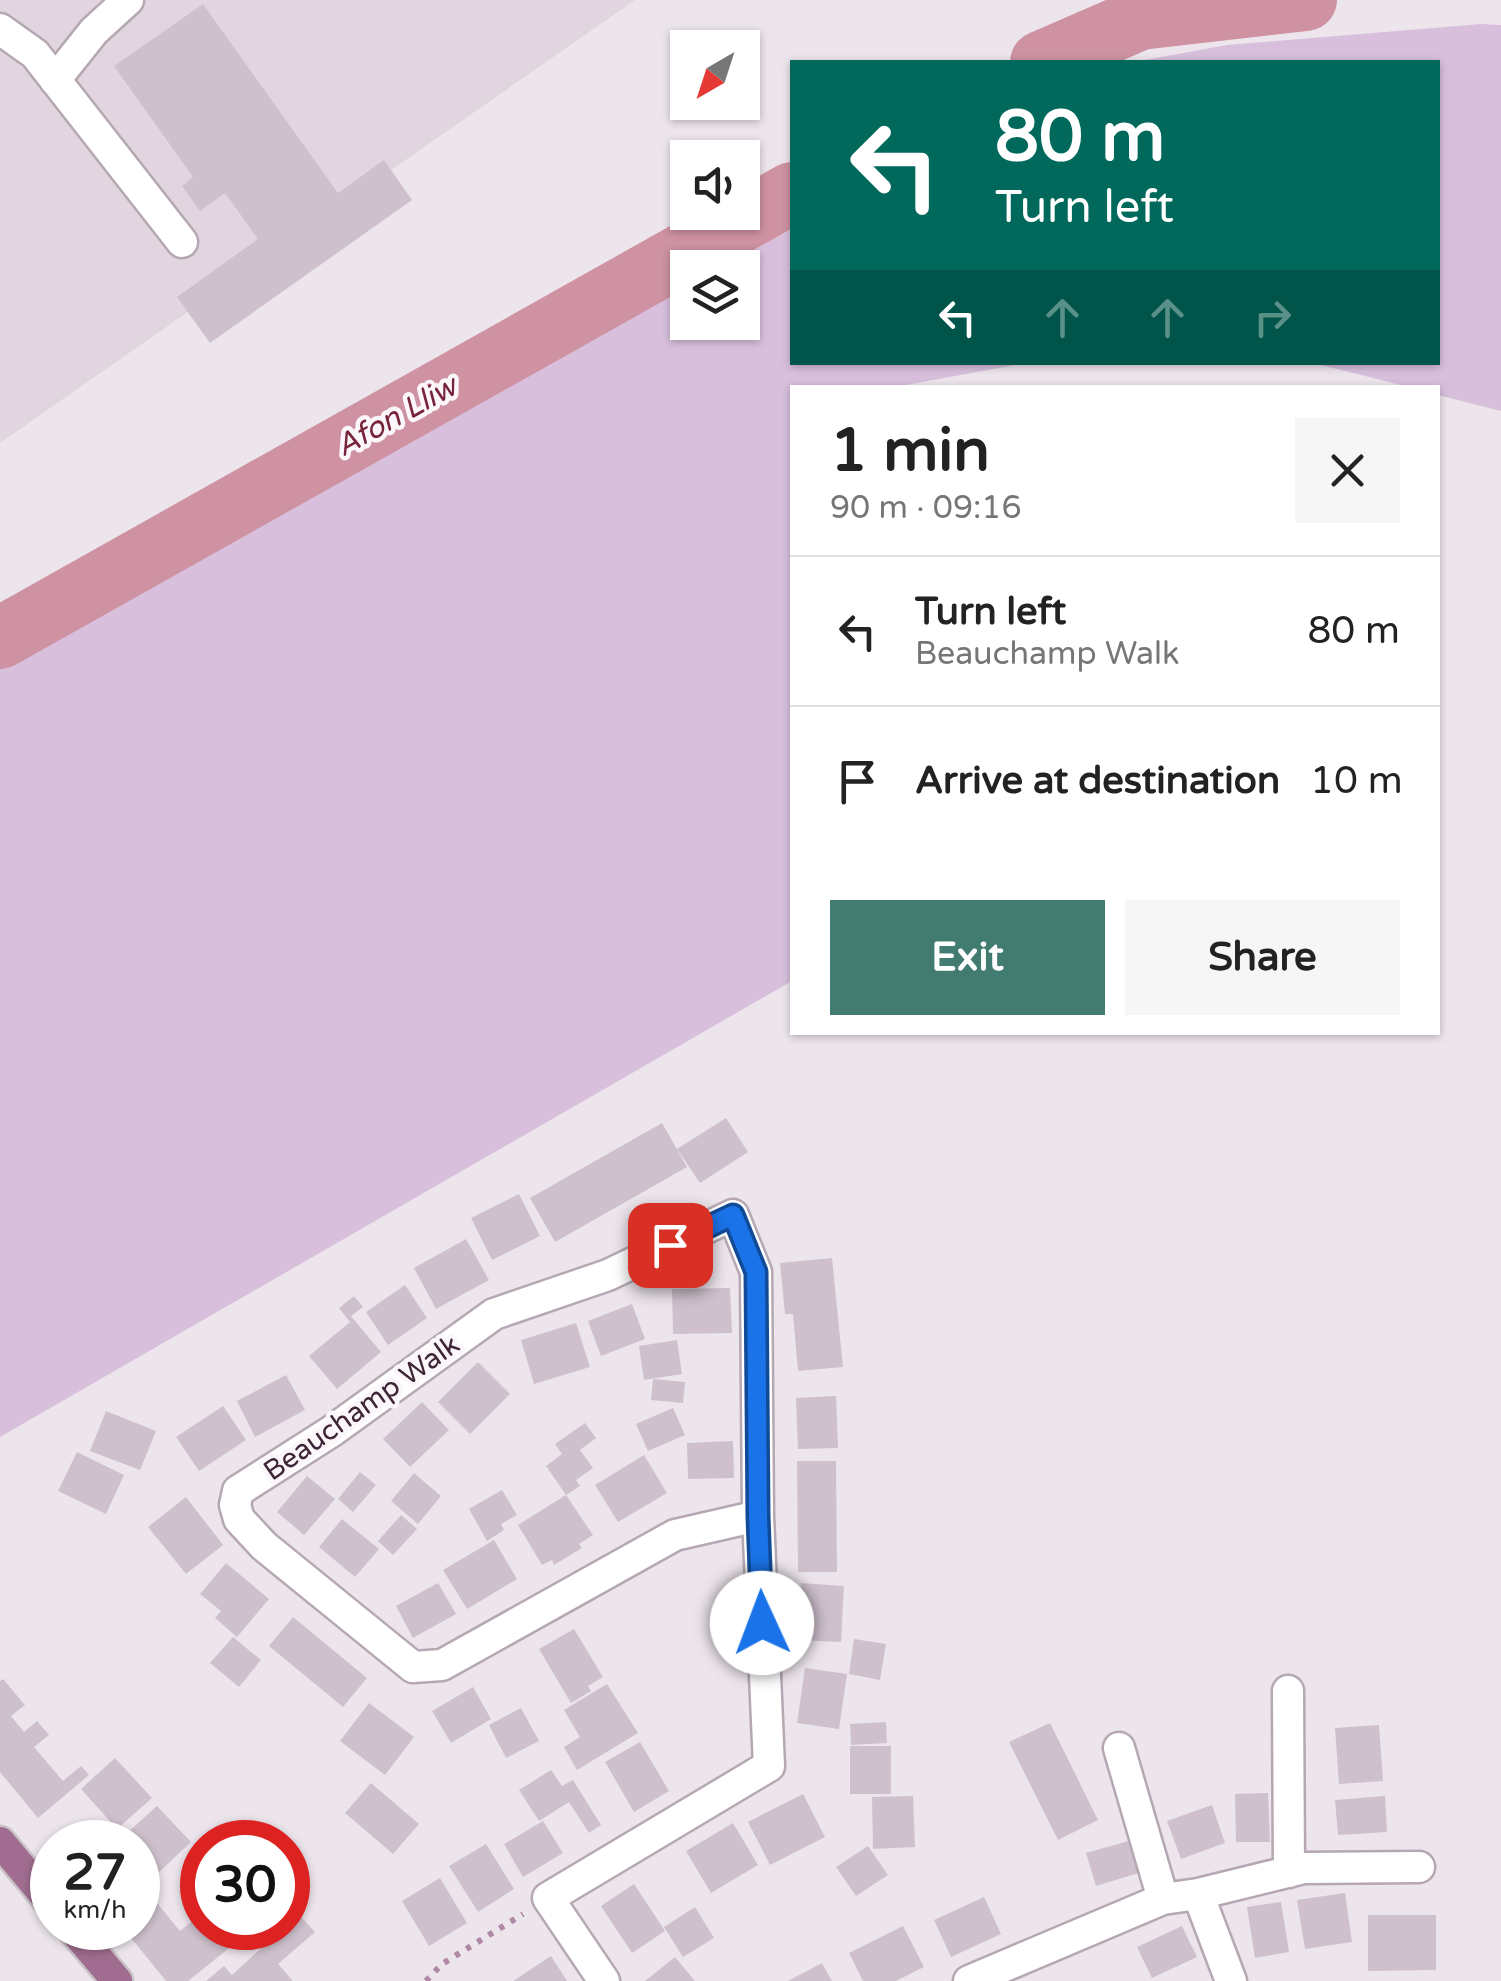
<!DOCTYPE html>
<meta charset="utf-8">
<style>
:root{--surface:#fff;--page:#f6f6f6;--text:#222;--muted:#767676;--line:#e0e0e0;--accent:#427b70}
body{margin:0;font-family:"Varela Round",sans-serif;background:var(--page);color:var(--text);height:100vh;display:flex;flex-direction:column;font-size:38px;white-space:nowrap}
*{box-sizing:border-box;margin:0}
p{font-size:32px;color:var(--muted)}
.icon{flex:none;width:55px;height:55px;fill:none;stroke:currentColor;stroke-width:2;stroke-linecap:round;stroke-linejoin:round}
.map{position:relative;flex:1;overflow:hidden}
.sheet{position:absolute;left:790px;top:385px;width:650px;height:650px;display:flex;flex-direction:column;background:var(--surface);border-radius:0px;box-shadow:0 2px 8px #0004}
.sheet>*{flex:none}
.banner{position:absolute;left:790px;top:60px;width:650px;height:305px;border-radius:0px;box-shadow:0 2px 8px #0004;background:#00695c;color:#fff;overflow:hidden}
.needle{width:65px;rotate:219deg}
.fabs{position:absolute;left:670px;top:30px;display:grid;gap:20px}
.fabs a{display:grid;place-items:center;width:90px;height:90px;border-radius:0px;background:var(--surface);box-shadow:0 2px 8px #0004;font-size:50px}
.speed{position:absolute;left:30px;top:1820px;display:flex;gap:20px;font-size:50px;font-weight:700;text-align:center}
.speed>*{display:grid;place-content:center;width:130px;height:130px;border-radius:50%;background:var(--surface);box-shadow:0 2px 8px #0004;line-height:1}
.speed small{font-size:25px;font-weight:400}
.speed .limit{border:15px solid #d22;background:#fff;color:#111}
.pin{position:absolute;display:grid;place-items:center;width:85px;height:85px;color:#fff;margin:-42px;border-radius:20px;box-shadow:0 5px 15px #0006}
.me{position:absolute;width:110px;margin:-55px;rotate:358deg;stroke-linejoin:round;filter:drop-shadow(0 0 8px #0008)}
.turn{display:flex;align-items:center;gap:35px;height:210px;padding:0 40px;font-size:45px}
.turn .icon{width:130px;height:130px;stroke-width:2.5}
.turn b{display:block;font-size:70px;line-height:85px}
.lanes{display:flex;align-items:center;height:95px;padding:0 40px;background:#0003;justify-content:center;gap:50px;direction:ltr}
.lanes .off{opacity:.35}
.round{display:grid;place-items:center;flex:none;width:105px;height:105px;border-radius:0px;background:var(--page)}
.summary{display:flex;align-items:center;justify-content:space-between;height:170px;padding:0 40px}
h1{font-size:60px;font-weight:800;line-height:75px}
.cta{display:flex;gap:20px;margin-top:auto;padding:20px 40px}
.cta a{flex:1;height:115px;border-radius:0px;background:var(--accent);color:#fff;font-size:40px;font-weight:800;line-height:115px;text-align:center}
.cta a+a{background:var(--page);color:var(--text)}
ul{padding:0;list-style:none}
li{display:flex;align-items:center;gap:30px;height:150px;padding:0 40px;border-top:2px solid var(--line)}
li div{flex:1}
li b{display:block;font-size:38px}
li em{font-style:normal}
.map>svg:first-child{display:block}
.built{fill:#e1d6e0}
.green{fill:#d8c0dd}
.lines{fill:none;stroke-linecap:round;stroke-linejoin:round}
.river{stroke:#ce92a2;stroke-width:62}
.building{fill:#cec1cd}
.minor-casing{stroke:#b5a8b2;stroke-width:35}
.major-casing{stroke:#c9c2c7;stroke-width:35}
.path{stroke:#af88a5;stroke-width:6;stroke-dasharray:5 8;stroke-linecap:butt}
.minor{stroke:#fff;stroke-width:30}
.major{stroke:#a06d90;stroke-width:30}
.route-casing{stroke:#114b97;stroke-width:25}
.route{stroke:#1a73e8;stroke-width:18}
.labels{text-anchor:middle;stroke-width:9;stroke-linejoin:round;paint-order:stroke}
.street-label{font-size:28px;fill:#3e2537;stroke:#faf6fa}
.water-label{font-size:30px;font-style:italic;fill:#772339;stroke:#faf6fa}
</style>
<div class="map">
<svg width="1501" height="1981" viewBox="0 0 1501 1981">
<rect width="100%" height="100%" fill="#ede5ec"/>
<!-- built -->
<path class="built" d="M0,0H635L0,443Z"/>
<!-- green -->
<path class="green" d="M1481,24L1501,25V411L1438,395V388L1409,387L1313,363L1438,362V62H1134L1227,45Z
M792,229V362L1026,363L906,385L905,387L792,388V981L0,1437V665L687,287L688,322H742V268L723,267Z"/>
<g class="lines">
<!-- river -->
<path class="river" d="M1041,62L1140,19L1306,0
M0,638L792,193"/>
</g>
<!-- building -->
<path class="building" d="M203,4L338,193L384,160L412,200L210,343L177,297L258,239L225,193L200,211L182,186L193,177L114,66Z
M726,1118L748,1152L700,1183L677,1149Z
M662,1123L687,1167L555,1242L530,1198Z
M519,1194L540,1236L492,1260L471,1218Z
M466,1239L489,1280L436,1309L414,1268Z
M832,1258L843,1367L798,1371L793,1314H785L780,1263Z
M405,1285L427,1318L388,1345L366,1312Z
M730,1288L732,1333L673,1334L672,1289Z
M354,1296L363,1307L351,1316L381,1352L337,1389L309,1356L350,1322L339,1308Z
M632,1304L645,1339L601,1356L588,1321Z
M576,1323L590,1367L534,1384L521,1340Z
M677,1340L682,1374L644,1380L639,1346Z
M478,1362L510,1394L470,1434L438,1402Z
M286,1375L305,1410L255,1437L237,1401Z
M653,1379L685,1382L683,1403L651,1400Z
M836,1396L838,1448L798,1449L796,1398Z
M422,1402L449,1430L410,1467L383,1439Z
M223,1406L246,1440L199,1471L176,1437Z
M673,1408L685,1435L648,1451L636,1424Z
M106,1411L156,1431L140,1470L90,1451Z
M585,1423L596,1438L580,1450L593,1468L576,1480L580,1486L566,1495L546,1466L562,1454L555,1444Z
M733,1441L734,1478L688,1479L687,1443Z
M77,1452L124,1475L106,1514L58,1491Z
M644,1455L667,1493L618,1522L595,1485Z
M797,1461H836L837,1572H798Z
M360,1472L376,1485L353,1512L338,1499Z
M414,1473L441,1496L418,1524L391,1501Z
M307,1476L335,1499L304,1535L277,1512Z
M502,1490L517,1515L501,1524L504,1530L487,1541L469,1509Z
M566,1495L593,1535L579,1544L582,1548L554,1565L552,1560L542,1565L518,1525Z
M186,1497L223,1545L186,1574L148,1527Z
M401,1515L417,1529L393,1555L378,1541Z
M342,1519L379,1549L355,1577L319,1547Z
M494,1540L517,1579L467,1609L443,1570Z
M226,1563L269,1599L237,1637L215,1618L221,1611L200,1594Z
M438,1583L456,1614L413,1638L396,1606Z
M801,1583L844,1586L841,1642L797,1640Z
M293,1617L367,1678L343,1707L269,1646Z
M574,1629L603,1677L588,1686L591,1691L571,1703L539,1649Z
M233,1637L261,1660L239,1687L210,1663Z
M854,1639L886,1644L880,1680L849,1674Z
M805,1668L847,1674L839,1729L797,1723Z
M3,1679L25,1705L11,1716L24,1732L37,1721L49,1735L34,1747L63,1781L81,1766L89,1775L38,1818L0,1772V1681Z
M607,1684L638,1733L577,1770L564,1747L580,1737L564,1710Z
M473,1687L491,1719L451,1743L432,1711Z
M369,1703L414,1737L385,1775L340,1741Z
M521,1708L539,1741L506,1758L489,1725Z
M886,1722L887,1743L851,1745L850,1724Z
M1050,1723L1098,1820L1058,1840L1009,1742Z
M1379,1725L1383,1781L1339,1784L1335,1728Z
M640,1742L669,1791L634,1812L605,1762Z
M850,1746H891V1794H850Z
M115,1758L152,1798L117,1829L81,1789Z
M551,1770L562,1786L573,1780L601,1825L589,1833L569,1802L539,1821L519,1790Z
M371,1783L419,1824L393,1854L345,1813Z
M1268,1793L1270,1842H1236L1235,1794Z
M803,1794L825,1837L770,1865L748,1822Z
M913,1796L915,1847L873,1849L872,1797Z
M1385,1796L1387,1832L1338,1835L1335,1800Z
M1212,1805L1225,1843L1181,1859L1167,1821Z
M157,1806L191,1842L140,1890L138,1887V1842H117Z
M543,1821L563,1853L523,1877L504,1844Z
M733,1823L758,1865L711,1893L686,1851Z
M1132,1840L1142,1872L1096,1886L1086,1853Z
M486,1844L514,1889L478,1912L449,1866Z
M868,1846L888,1875L856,1896L836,1867Z
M440,1878L467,1923L429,1946L402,1901Z
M634,1884L665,1931L632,1953L601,1906Z
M1345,1893L1352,1942L1305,1949L1297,1900Z
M152,1897L180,1931L202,1913V1928H227L238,1941L188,1981H166L123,1928H138V1909Z
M984,1897L1001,1934L951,1957L934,1920Z
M1281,1902L1289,1952L1255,1958L1247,1907Z
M695,1907L714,1938L683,1957L664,1927Z
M295,1910L315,1932L278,1964L293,1981H206L224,1966L232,1975L269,1941L265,1936L274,1928H288V1916Z
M1368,1915H1436V1970L1368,1971Z
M903,1926L924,1967L896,1981H863L849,1953Z
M1182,1926L1197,1957L1152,1978L1137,1947Z
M551,1956L567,1981H513Z
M675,1957L695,1981H645Z
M822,1963L832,1981H788Z"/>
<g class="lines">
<defs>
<path id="minor" d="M0,29L35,54L182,242
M55,80L94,31L128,0
M1288,1691L1289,1872
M1119,1748L1163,1899
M1198,1894L1231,1981
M604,1981L548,1898L769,1766L758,1516L756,1272L733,1215L608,1275L494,1314L332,1431L238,1491L235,1505L239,1519L264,1546L413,1667L442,1665L675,1535L758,1516
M969,1981L1163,1899L1198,1894L1304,1868L1419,1867"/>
<path id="major" d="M0,1842L52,1904
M72,1928L117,1981"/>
</defs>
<!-- minor casing -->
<use href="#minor" class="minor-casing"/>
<!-- major casing -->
<use href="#major" class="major-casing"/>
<!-- path -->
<path class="path" d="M426,1981L442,1964L523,1914"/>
<!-- minor -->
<use href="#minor" class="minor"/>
<!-- major -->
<use href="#major" class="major"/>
</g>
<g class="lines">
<defs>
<path id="route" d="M670,1245L733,1215L756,1272L758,1516L762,1623"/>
</defs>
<!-- route casing -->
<use href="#route" class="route-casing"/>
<!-- route -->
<use href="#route" class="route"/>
</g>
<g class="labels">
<!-- street labels -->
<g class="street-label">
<text transform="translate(361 1407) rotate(-35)" y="10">Beauchamp Walk</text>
</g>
<!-- water labels -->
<g class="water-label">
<text transform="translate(396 416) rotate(-29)" y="10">Afon Lliw</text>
</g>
</g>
</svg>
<div class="fabs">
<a><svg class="needle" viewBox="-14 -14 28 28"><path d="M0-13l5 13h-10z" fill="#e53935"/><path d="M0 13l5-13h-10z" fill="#767676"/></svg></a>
<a><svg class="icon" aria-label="sound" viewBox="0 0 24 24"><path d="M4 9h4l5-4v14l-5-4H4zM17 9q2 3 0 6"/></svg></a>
<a><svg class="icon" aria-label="layers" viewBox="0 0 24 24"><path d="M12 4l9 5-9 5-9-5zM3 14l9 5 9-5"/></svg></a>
</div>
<div class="speed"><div>27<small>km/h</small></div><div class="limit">30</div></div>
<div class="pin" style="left:670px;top:1245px;background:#d93025"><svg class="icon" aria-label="arrive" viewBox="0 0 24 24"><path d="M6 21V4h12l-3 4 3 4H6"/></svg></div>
<svg class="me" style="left:762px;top:1623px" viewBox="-20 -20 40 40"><circle r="19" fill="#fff"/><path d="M0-13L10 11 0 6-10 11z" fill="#1a73e8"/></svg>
<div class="banner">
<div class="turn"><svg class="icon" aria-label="left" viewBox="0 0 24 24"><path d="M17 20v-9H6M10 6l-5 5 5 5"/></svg><div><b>80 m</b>Turn left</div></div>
<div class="lanes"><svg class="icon" aria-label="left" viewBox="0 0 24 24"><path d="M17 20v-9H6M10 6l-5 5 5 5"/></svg><svg class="icon off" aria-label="ahead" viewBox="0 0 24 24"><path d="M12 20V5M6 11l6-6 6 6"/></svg><svg class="icon off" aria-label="ahead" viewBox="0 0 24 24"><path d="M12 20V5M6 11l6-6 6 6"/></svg><svg class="icon off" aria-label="right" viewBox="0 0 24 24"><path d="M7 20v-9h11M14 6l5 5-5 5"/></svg></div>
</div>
<section class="sheet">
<div class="summary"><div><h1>1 min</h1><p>90 m · 09:16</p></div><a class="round"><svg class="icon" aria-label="close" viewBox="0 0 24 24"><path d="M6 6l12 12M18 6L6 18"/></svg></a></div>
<ul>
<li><svg class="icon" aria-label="left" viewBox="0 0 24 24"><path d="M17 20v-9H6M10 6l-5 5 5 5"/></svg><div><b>Turn left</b><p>Beauchamp Walk</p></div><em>80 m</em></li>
<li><svg class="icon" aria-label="arrive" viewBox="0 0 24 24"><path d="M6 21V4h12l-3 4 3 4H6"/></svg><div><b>Arrive at destination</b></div><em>10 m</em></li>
</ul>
<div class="cta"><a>Exit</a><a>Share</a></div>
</section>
</div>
